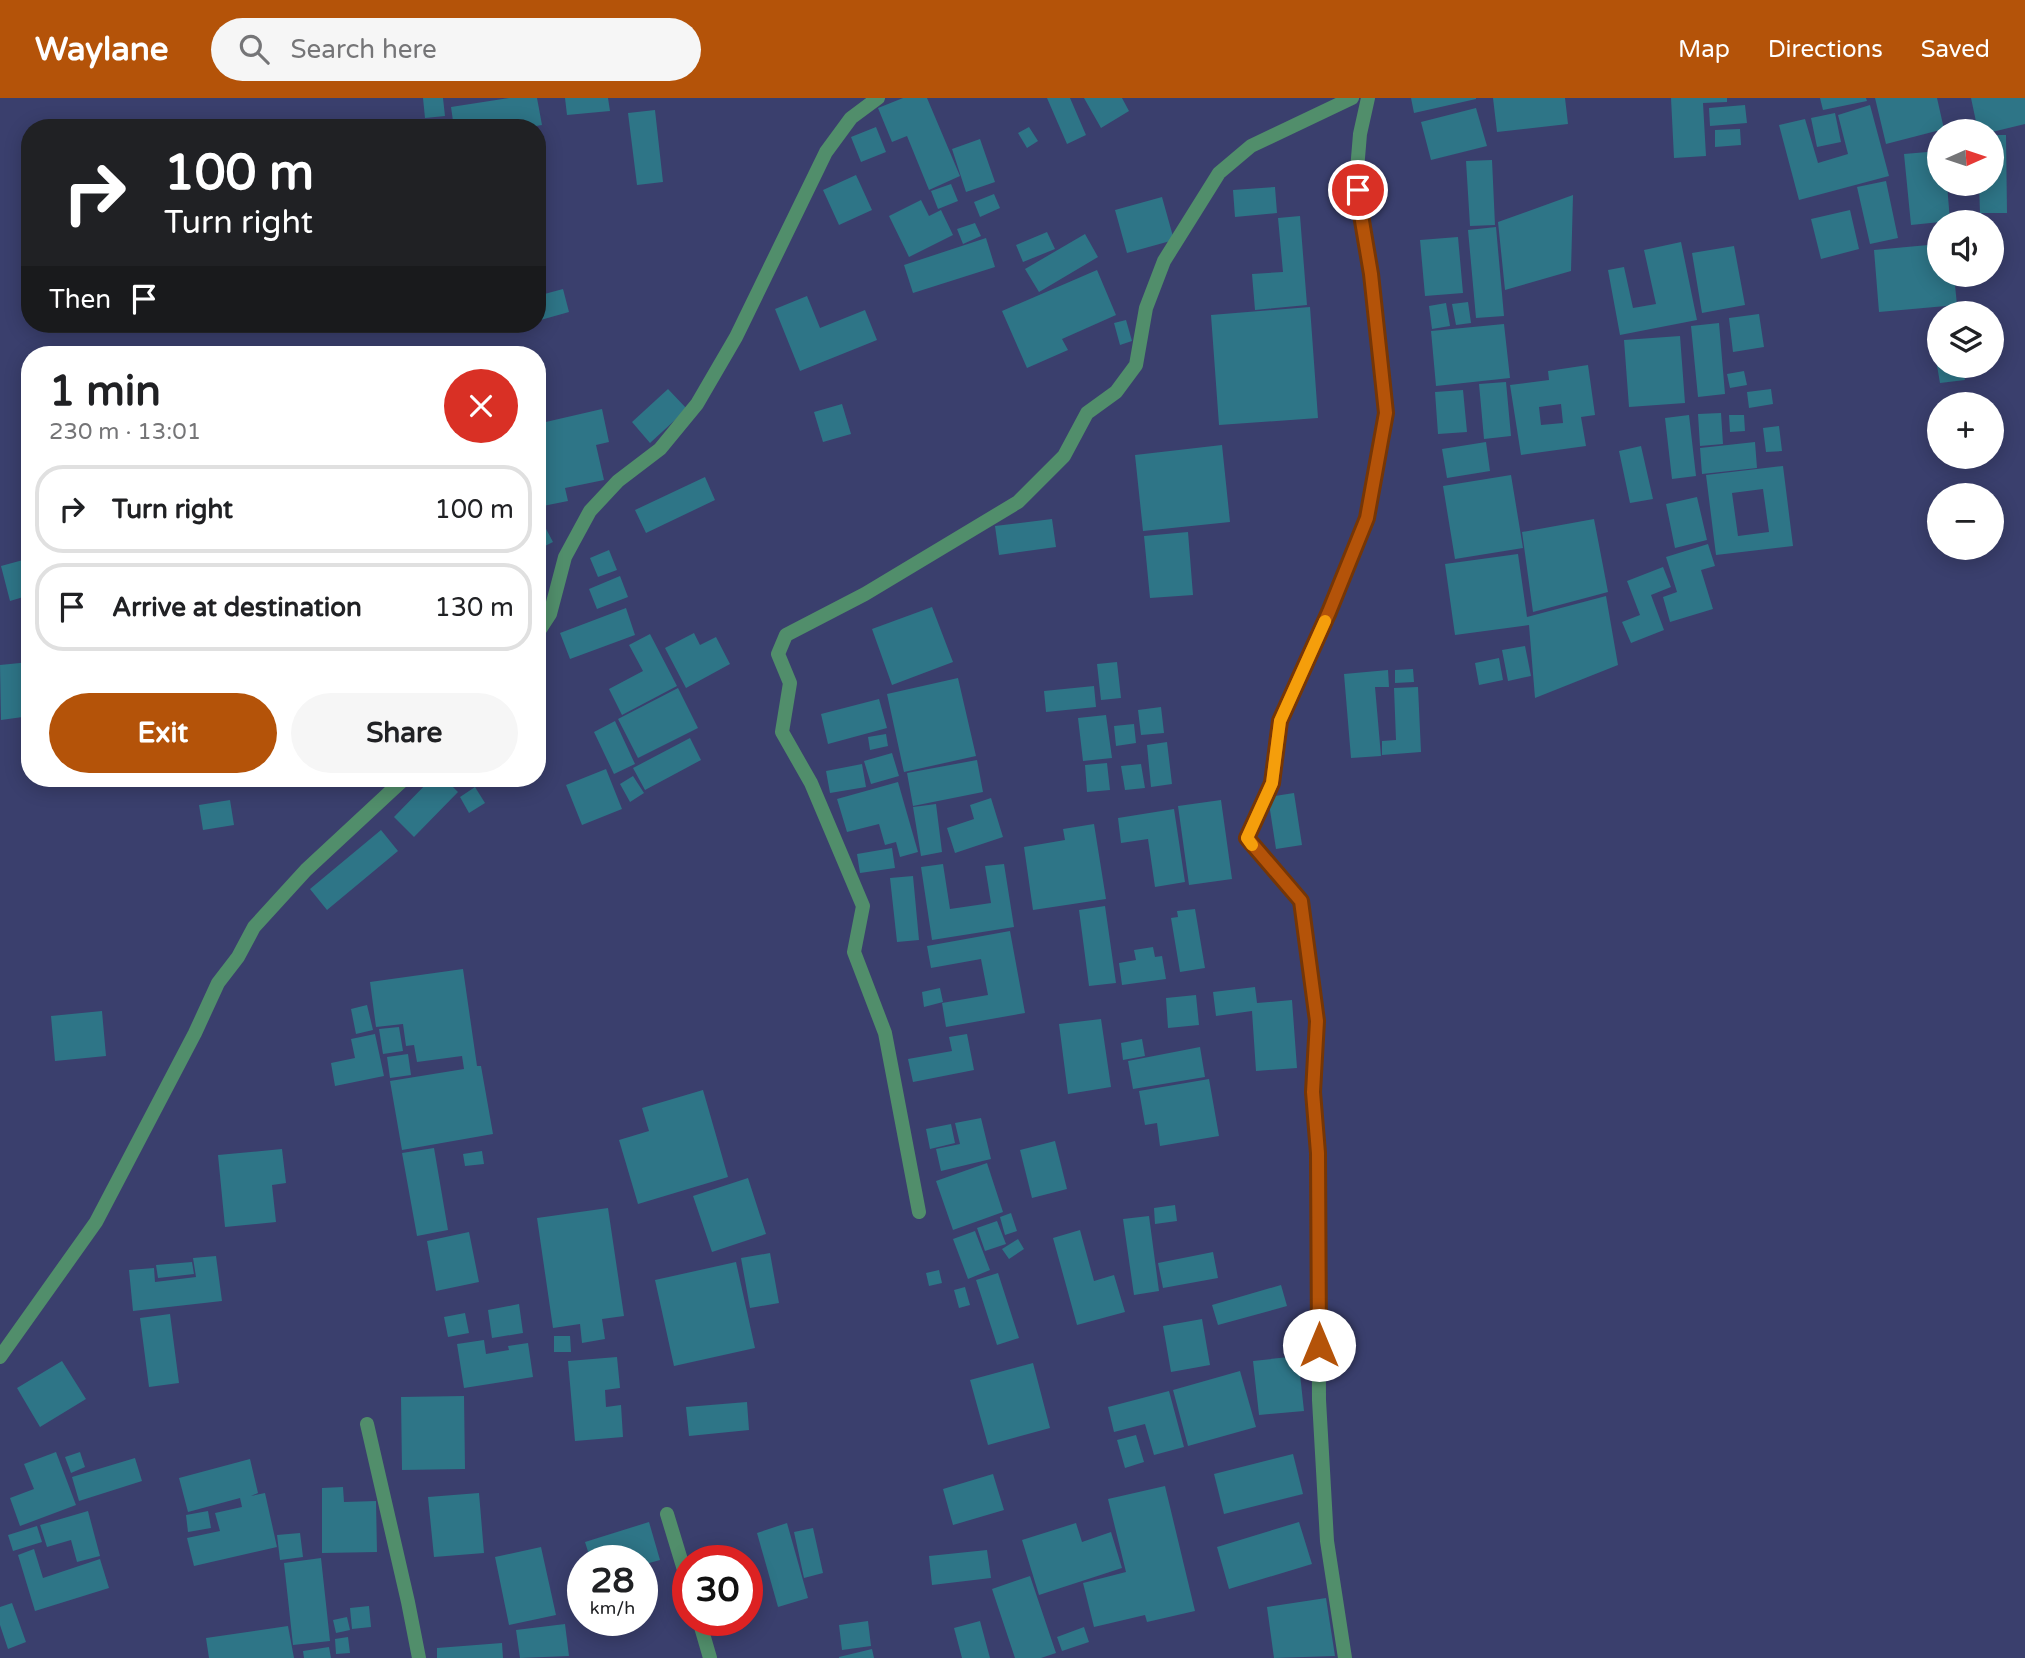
<!DOCTYPE html>
<meta charset="utf-8">
<style>
:root{--surface:#fff;--page:#f6f6f6;--text:#202124;--muted:#757577;--line:#e0e0e0;--accent:#b45309}
body{margin:0;font-family:"Varela Round",sans-serif;background:var(--page);color:var(--text);height:100vh;display:flex;flex-direction:column;font-size:26px;white-space:nowrap}
*{box-sizing:border-box;margin:0}
p{font-size:23px;color:var(--muted)}
.icon{flex:none;width:38px;height:38px;fill:none;stroke:currentColor;stroke-width:2;stroke-linecap:round;stroke-linejoin:round}
.map{position:relative;flex:1;overflow:hidden}
.details{position:absolute;left:21px;top:248px;width:525px;height:441px;display:flex;flex-direction:column;background:var(--surface);border-radius:28px;box-shadow:0 4px 18px #0003}
.details>*{flex:none}
.hud{position:absolute;left:21px;top:21px;width:525px;height:214px;border-radius:28px;box-shadow:0 4px 18px #0003;background:#202124;color:#fff;overflow:hidden}
.needle{width:46px;rotate:87deg}
.buttons{position:absolute;left:1927px;top:21px;display:grid;gap:14px}
.buttons a{display:grid;place-items:center;width:77px;height:77px;border-radius:50%;background:var(--surface);box-shadow:0 4px 18px #0003;font-size:35px}
.speed{position:absolute;left:567px;top:1447px;display:flex;gap:14px;font-size:35px;font-weight:700;text-align:center}
.speed>*{display:grid;place-content:center;width:91px;height:91px;border-radius:50%;background:var(--surface);box-shadow:0 4px 18px #0003;line-height:1}
.speed small{font-size:18px;font-weight:400}
.speed .limit{border:10px solid #d22;background:#fff;color:#111}
.pin{position:absolute;display:grid;place-items:center;width:60px;height:60px;color:#fff;margin:-30px;border:4px solid #fff;border-radius:50%;box-shadow:0 2px 7px #0007}
.me{position:absolute;width:77px;margin:-38px;rotate:0deg;stroke-linejoin:round;filter:drop-shadow(0 0 5px #0008)}
.turn{display:flex;align-items:center;gap:24px;height:147px;padding:0 28px;font-size:32px}
.turn .icon{width:91px;height:91px;stroke-width:2.5}
.turn b{display:block;font-size:49px;line-height:60px}
.then{display:flex;align-items:center;height:66px;padding:0 28px;background:#0003;gap:14px;font-size:26px}
.round{display:grid;place-items:center;flex:none;width:74px;height:74px;border-radius:37px;background:var(--page)}
.headline{display:flex;align-items:center;justify-content:space-between;height:119px;padding:0 28px}
h1{font-size:42px;font-weight:700;line-height:52px}
.cta{display:flex;gap:14px;margin-top:auto;padding:14px 28px}
.cta a{flex:1;height:80px;border-radius:42px;background:var(--accent);color:#fff;font-size:28px;font-weight:700;line-height:80px;text-align:center}
.cta a+a{background:var(--page);color:var(--text)}
ul{padding:0;list-style:none}
li{display:flex;align-items:center;gap:21px;height:88px;margin:0 14px 10px;padding:0 14px;border:4px solid var(--line);border-radius:28px}
li div{flex:1}
li b{display:block;font-size:26px}
li em{font-style:normal}
header{display:flex;align-items:center;gap:42px;box-sizing:border-box;height:98px;padding:0 35px;background:var(--accent);color:#fff}
header strong{font-size:33px}
nav{display:flex;gap:38px;margin-inline-start:auto;font-size:24px}
.search{width:490px;height:63px;background:var(--page);display:flex;align-items:center;gap:18px;box-sizing:border-box;padding:0 24px;border-radius:38px;color:var(--muted);font-size:26px}
.map>svg:first-child{display:block}
.building{fill:#2e7587;fill-rule:evenodd}
.lines{fill:none;stroke-linecap:round;stroke-linejoin:round}
.street{stroke:#518e6b;stroke-width:14}
.route-casing{stroke:#753606;stroke-width:18}
.route{stroke:#b45309;stroke-width:12}
.slow{stroke:#f59e0b;stroke-width:12}
</style>
<header>
<strong>Waylane</strong>
<div class="search"><svg class="icon" aria-label="search" viewBox="0 0 24 24"><circle cx="10" cy="10" r="6"/><path d="M15 15l6 6"/></svg>Search here</div>
<nav><a>Map</a><a>Directions</a><a>Saved</a></nav>
</header>
<div class="map">
<svg width="2025" height="1560" viewBox="0 0 2025 1560">
<rect width="100%" height="100%" fill="#3a3f6d"/>
<!-- building -->
<path class="building" d="M423,0H443L445,18L425,20Z
M509,0H537L542,27L524,30H454L451,9Z
M565,0H608L610,13L567,17Z
M903,0H927L960,78L929,92L907,38L892,44L878,10Z
M1047,0H1070L1086,37L1067,46Z
M1084,0H1122L1129,13L1101,30Z
M1411,0H1476V1L1414,15Z
M1493,0H1565L1568,26L1497,34Z
M1671,0H1727V4L1703,5L1706,58L1674,60Z
M1820,0H1866L1867,3L1823,12Z
M1875,0H1937L1944,31L1886,46Z
M1971,0H2025V26L1992,34L1978,33Z
M1745,7L1747,25L1710,28L1709,10Z
M1870,7L1889,78L1799,102L1779,27L1805,21L1818,65L1848,56L1838,17Z
M1476,10L1487,48L1431,62L1421,24Z
M655,12L663,84L637,87L628,15Z
M1835,15L1841,44L1817,49L1811,20Z
M876,29L886,54L861,64L851,39Z
M1029,29L1038,43L1027,50L1018,35Z
M1740,31L1741,47L1715,49V32Z
M1992,37H2006L2007,115H1980L1979,86H1992Z
M980,41L995,84L966,94L952,51Z
M1939,53V86H1947L1950,123L1911,127L1904,56Z
M1492,62L1495,127L1470,128L1466,63Z
M856,77L872,112L839,127L823,92Z
M1886,83L1898,140L1870,146L1857,89Z
M951,86L958,103L938,111L931,93Z
M1275,89L1277,115L1235,119L1233,92Z
M994,96L1000,110L980,119L974,104Z
M1573,97L1571,173L1505,192L1498,124Z
M1162,99L1174,142L1127,155L1115,112Z
M921,102L929,118L941,112L953,137L909,159L889,118Z
M1850,112L1859,151L1821,161L1811,121Z
M1300,118L1307,207L1255,212L1252,176L1283,174L1278,120Z
M975,125L981,138L963,146L957,131Z
M1496,129L1504,218L1476,220L1468,132Z
M1047,134L1055,151L1023,164L1016,147Z
M1085,136L1098,159L1039,194L1025,171Z
M1458,139L1463,195L1425,198L1420,142Z
M986,140L995,169L913,195L904,167Z
M1681,144L1697,222L1620,237L1608,172L1624,169L1633,210L1656,206L1644,152Z
M1939,146V177H1954L1957,207L1879,214L1874,152Z
M1734,148L1745,207L1702,215L1692,155Z
M1097,172L1116,217L1062,241L1068,252L1027,270L1002,213Z
M563,191L569,214L537,223V198Z
M807,198L820,230L865,212L877,242L800,273L775,211Z
M1468,204L1471,225L1456,227L1452,206Z
M1446,205L1450,228L1432,231L1429,208Z
M1310,209L1318,320L1219,327L1211,217Z
M1759,216L1764,249L1733,254L1729,220Z
M1126,222L1132,243L1120,247L1114,225Z
M1719,225L1725,296L1698,299L1691,228Z
M493,226H525V227L496,235Z
M1504,226L1510,280L1436,288L1431,233Z
M1680,238L1685,305L1629,309L1624,242Z
M104,249L106,257H84L83,254Z
M1939,249V268H1962L1965,282L1940,285L1934,250Z
M1588,267L1595,317L1581,319L1586,348L1521,357L1510,287L1549,282L1548,273ZM1561,306L1563,325L1541,327L1539,309Z
M1744,273L1747,287L1730,290L1727,276Z
M1506,284L1511,338L1484,341L1479,286Z
M668,291L687,311L650,345L632,324Z
M1771,291L1773,306L1749,310L1747,294Z
M1463,292L1467,334L1438,336L1435,294Z
M842,306L851,336L823,344L814,314Z
M602,311L609,344L596,347L604,382L565,390L568,403L543,408L537,384V326Z
M1721,315L1723,346L1700,348L1698,316Z
M1689,317L1696,378L1672,381L1665,320Z
M1729,317H1744L1745,333L1730,334Z
M1779,328L1782,353L1766,354L1763,330Z
M1486,344L1490,373L1447,380L1442,351Z
M1755,344L1757,370L1702,376L1700,350Z
M1222,347L1230,424L1143,433L1135,357Z
M1641,348L1653,401L1630,405L1619,353Z
M1783,368L1793,448L1716,457L1706,377ZM1763,391L1769,434L1738,438L1732,395Z
M1511,377L1523,450L1455,461L1443,388Z
M705,379L715,402L646,435L635,412Z
M1697,399L1707,442L1675,450L1666,406Z
M537,414L553,444L537,452Z
M1052,421L1056,449L999,457L995,428Z
M1594,421L1608,494L1533,514L1522,434Z
M1188,434L1193,497L1150,500L1144,438Z
M1708,446L1715,468L1701,472L1713,511L1670,524L1663,499L1677,494L1666,459Z
M609,452L617,472L598,479L590,460Z
M1518,456L1527,519L1606,498L1618,567L1535,600L1529,527L1455,537L1445,466Z
M23,462L30,497L10,503L1,468Z
M1663,469L1671,489L1651,497L1664,532L1631,545L1622,524L1640,517L1627,483Z
M620,478L628,499L597,511L589,491Z
M932,509L953,564L892,587L872,531Z
M626,510L635,537L570,561L560,535Z
M694,535L700,547L716,539L730,566L686,590L665,550Z
M650,536L677,588L622,617L609,591L643,573L629,547Z
M1525,548L1531,578L1508,583L1502,552Z
M1499,560L1503,582L1479,587L1475,565Z
M30,564V618L1,622L0,567Z
M1117,564L1121,600L1101,602L1097,566Z
M1413,571L1414,584L1395,585V572Z
M1388,572L1389,589H1375L1381,658L1351,660L1344,576Z
M958,580L976,658L904,674L887,596Z
M1094,588L1096,609L1046,614L1044,593Z
M1418,589L1421,654L1382,657V643L1396,642L1394,590Z
M678,590L698,630L638,660L618,621Z
M879,601L887,630L828,646L821,616Z
M1161,609L1164,635L1141,637L1138,612Z
M1106,617L1112,660L1083,663L1078,620Z
M615,623L635,666L614,676L594,634Z
M1134,626L1136,645L1116,648L1114,628Z
M886,636L888,648L870,652L868,639Z
M690,640L701,662L645,692L633,670Z
M1167,644L1172,686L1151,689L1147,647Z
M892,655L899,678L871,686L864,663Z
M977,662L983,694L913,708L907,675Z
M1107,665L1110,692L1087,694L1085,667Z
M862,666L866,689L830,695L826,673Z
M1141,666L1145,690L1125,692L1121,668Z
M606,671L622,711L582,727L566,687Z
M633,678L644,695L630,704L620,686Z
M431,681H445L458,694L414,739L394,719Z
M898,684L918,754L900,759L896,744L885,747L879,726L847,734L837,701Z
M475,689L485,705L469,715L460,699Z
M1294,695L1302,747L1276,751L1268,699Z
M991,700L1003,739L955,755L947,730L974,721L970,707Z
M230,702L234,727L203,732L199,707Z
M1221,702L1232,781L1189,787L1178,708Z
M936,706L942,754L921,758L913,709Z
M1174,711L1185,784L1155,789L1148,741L1121,745L1118,720Z
M1094,726L1106,801L1033,812L1024,749L1065,742L1063,731Z
M381,732L398,753L327,812L310,791Z
M892,750L895,770L860,775L857,756Z
M943,766L950,811L991,805L985,768L1004,766L1014,829L932,842L921,769Z
M913,778L919,842L897,844L890,780Z
M1105,808L1116,885L1089,888L1079,812Z
M1195,811L1205,870L1180,874L1171,820L1178,819L1177,813Z
M1010,833L1025,915L946,929L942,905L988,897L981,861L931,870L927,848Z
M1153,849L1155,859L1162,858L1166,881L1122,887L1119,865L1136,862L1134,852Z
M463,871L477,968H481L493,1036L402,1052L390,983L464,971L462,958L417,964L414,947L406,948L403,926L376,929L370,884Z
M1255,889L1257,905L1292,902L1297,970L1256,973L1252,913L1216,918L1213,894Z
M940,890L943,904L924,909L922,894Z
M1196,897L1199,927L1168,930L1166,900Z
M367,907L373,932L356,936L351,911Z
M102,913L106,958L55,963L51,918Z
M1101,921L1111,989L1068,996L1059,926Z
M399,929L403,953L383,956L379,931Z
M375,936L384,978L335,988L331,965L355,960L351,941Z
M967,936L974,972L913,984L908,961L952,953L949,939Z
M1142,941L1145,958L1123,962L1121,945Z
M1200,949L1205,979L1133,991L1128,963Z
M408,956L411,977L390,980L387,959Z
M1209,981L1219,1038L1160,1048L1157,1025L1145,1027L1139,993Z
M703,992L728,1079L638,1106L619,1042L649,1033L642,1010Z
M981,1020L991,1061L941,1073L936,1051L960,1046L955,1025Z
M951,1026L955,1045L930,1051L926,1031Z
M1055,1043L1067,1091L1032,1100L1020,1052Z
M434,1050L448,1132L417,1138L402,1055Z
M282,1051L286,1085L272,1087L276,1124L225,1129L218,1057Z
M482,1053L484,1066L465,1068L463,1056Z
M987,1065L1003,1114L953,1132L936,1083Z
M748,1080L766,1136L712,1154L693,1098Z
M1175,1107L1177,1123L1155,1126L1154,1110Z
M608,1110L624,1218L602,1221L605,1241L582,1245L580,1226L553,1230L537,1120Z
M1011,1115L1017,1133L1005,1137L1000,1119Z
M1149,1118L1159,1193L1134,1197L1123,1121Z
M997,1123L1006,1146L985,1153L977,1130Z
M1080,1132L1094,1183L1114,1177L1125,1214L1077,1227L1053,1140Z
M975,1133L990,1172L968,1181L953,1141Z
M469,1134L479,1184L436,1193L427,1143Z
M1018,1141L1024,1151L1009,1161L1002,1151Z
M1213,1154L1218,1180L1163,1190L1158,1165Z
M770,1155L779,1205L750,1210L741,1160Z
M216,1158L222,1203L133,1213L129,1172L154,1170L155,1184L196,1179L193,1160Z
M192,1164L194,1176L158,1180L156,1167Z
M736,1164L755,1250L674,1268L655,1182Z
M939,1172L942,1185L929,1188L926,1175Z
M998,1175L1019,1240L997,1247L976,1182Z
M1281,1187L1287,1208L1218,1227L1212,1207Z
M965,1189L970,1207L959,1210L954,1192Z
M519,1206L523,1235L492,1240L488,1212Z
M465,1215L469,1235L448,1239L444,1219Z
M170,1216L179,1285L149,1289L140,1220Z
M1202,1221L1210,1267L1171,1274L1163,1228Z
M554,1238H570L571,1254H554Z
M484,1242L486,1256L509,1252L508,1248L528,1245L533,1279L464,1290L457,1246Z
M1298,1258L1304,1313L1259,1317L1253,1263Z
M617,1259L620,1290L605,1292L606,1309L621,1307L623,1339L575,1343L568,1263Z
M62,1263L86,1301L40,1329L17,1290Z
M1033,1265L1050,1330L988,1347L970,1282Z
M1240,1273L1256,1329L1188,1348L1173,1292Z
M1169,1293L1184,1349L1154,1357L1145,1326L1114,1334L1108,1309Z
M464,1298L465,1371L402,1372L401,1299Z
M747,1304L749,1332L689,1338L686,1309Z
M1136,1337L1144,1364L1125,1370L1117,1342Z
M56,1354L76,1407L20,1428L10,1400L34,1391L24,1366Z
M80,1354L85,1369L71,1375L65,1359Z
M1293,1356L1303,1396L1224,1416L1214,1376Z
M135,1360L142,1383L79,1403L72,1379Z
M250,1361L258,1395L251,1398L265,1395L277,1449L194,1468L187,1440L220,1433L215,1415L242,1409L240,1400L188,1414L179,1380Z
M993,1376L1004,1412L953,1427L943,1391Z
M1165,1388L1195,1513L1147,1524L1145,1517L1094,1529L1083,1485L1126,1474L1108,1401Z
M343,1389L344,1404L376,1403L377,1454L322,1455V1390Z
M479,1395L484,1455L434,1459L428,1399Z
M88,1413L100,1458L77,1464L71,1442L47,1449L40,1427Z
M208,1413L211,1430L188,1434L186,1417Z
M649,1424L660,1462L642,1467V1463H591L585,1444Z
M1299,1424L1312,1466L1229,1491L1217,1449Z
M787,1425L808,1500L778,1509L757,1435Z
M1076,1425L1082,1444L1111,1434L1122,1470L1039,1497L1022,1442Z
M37,1428L42,1444L13,1453L8,1437Z
M813,1430L823,1475L804,1480L794,1434Z
M300,1435L303,1459L280,1462L277,1437Z
M541,1449L556,1517L509,1527L495,1459Z
M34,1451L43,1480L100,1461L109,1490L35,1513L18,1457Z
M987,1452L991,1480L932,1487L929,1458Z
M321,1460L330,1543L293,1547L284,1465Z
M1030,1478L1056,1555L1041,1560H1015L992,1491Z
M1326,1500L1335,1558L1274,1560L1267,1509Z
M12,1505L26,1544L8,1551L0,1527V1509Z
M369,1508L371,1529L352,1531L350,1510Z
M347,1519L350,1532L336,1535L333,1522Z
M868,1523L871,1548L842,1552L839,1527Z
M980,1523L990,1560H962L954,1530Z
M565,1526L569,1558L520,1560L516,1532Z
M288,1528L294,1560H209L206,1540Z
M1084,1529L1089,1544L1062,1553L1057,1539Z
M348,1539L350,1555L336,1556L335,1541Z
M502,1545L503,1560H437V1550Z
M329,1549L331,1560H304L303,1553Z
M872,1551L874,1560H839V1559Z"/>
<g class="lines">
<!-- street -->
<path class="street" d="M537,536L550,516L565,459L590,413L618,383L660,351L697,306L736,239L826,54L851,20L878,0
M919,1114L885,935L854,854L863,808L811,685L782,634L790,585L778,556L786,537L865,496L1018,404L1064,358L1087,315L1116,294L1136,267L1146,210L1164,163L1219,75L1251,48L1352,0
M0,1259L96,1124L195,935L218,885L238,859L254,829L306,772L404,681
M367,1326L408,1504L419,1560
M667,1416L688,1485
M699,1522L710,1560
M1345,1560L1327,1443L1319,1302L1318,1055L1313,994L1317,923L1301,803L1247,740L1272,685L1280,623L1329,514L1367,420L1386,315L1371,176L1360,111L1357,72L1360,36L1368,0"/>
</g>
<g class="lines">
<defs>
<path id="route" d="M1319,1247L1318,1055L1313,994L1317,923L1301,803L1247,740L1272,685L1280,623L1329,514L1367,420L1386,315L1371,176L1360,111L1358,92"/>
</defs>
<!-- route casing -->
<use href="#route" class="route-casing"/>
<!-- route -->
<use href="#route" class="route"/>
<!-- slow -->
<path class="slow" d="M1252,747L1247,740L1272,685L1280,623L1325,523"/>
</g>
</svg>
<div class="buttons">
<a><svg class="needle" viewBox="-14 -14 28 28"><path d="M0-13l5 13h-10z" fill="#e53935"/><path d="M0 13l5-13h-10z" fill="#757577"/></svg></a>
<a><svg class="icon" aria-label="sound" viewBox="0 0 24 24"><path d="M4 9h4l5-4v14l-5-4H4zM17 9q2 3 0 6"/></svg></a>
<a><svg class="icon" aria-label="layers" viewBox="0 0 24 24"><path d="M12 4l9 5-9 5-9-5zM3 14l9 5 9-5"/></svg></a>
<a>+</a>
<a>−</a>
</div>
<div class="speed"><div>28<small>km/h</small></div><div class="limit">30</div></div>
<div class="pin" style="left:1358px;top:92px;background:#d93025"><svg class="icon" aria-label="arrive" viewBox="0 0 24 24"><path d="M6 21V4h12l-3 4 3 4H6"/></svg></div>
<svg class="me" style="left:1319px;top:1247px" viewBox="-20 -20 40 40"><circle r="19" fill="#fff"/><path d="M0-13L10 11 0 6-10 11z" fill="#b45309"/></svg>
<div class="hud">
<div class="turn"><svg class="icon" aria-label="right" viewBox="0 0 24 24"><path d="M7 20v-9h11M14 6l5 5-5 5"/></svg><div><b>100 m</b>Turn right</div></div>
<div class="then">Then<svg class="icon" aria-label="arrive" viewBox="0 0 24 24"><path d="M6 21V4h12l-3 4 3 4H6"/></svg></div>
</div>
<section class="details">
<div class="headline"><div><h1>1 min</h1><p>230 m · 13:01</p></div><a class="round" style="background:#d93025;color:#fff"><svg class="icon" aria-label="close" viewBox="0 0 24 24"><path d="M6 6l12 12M18 6L6 18"/></svg></a></div>
<ul>
<li><svg class="icon" aria-label="right" viewBox="0 0 24 24"><path d="M7 20v-9h11M14 6l5 5-5 5"/></svg><div><b>Turn right</b></div><em>100 m</em></li>
<li><svg class="icon" aria-label="arrive" viewBox="0 0 24 24"><path d="M6 21V4h12l-3 4 3 4H6"/></svg><div><b>Arrive at destination</b></div><em>130 m</em></li>
</ul>
<div class="cta"><a>Exit</a><a>Share</a></div>
</section>
</div>
